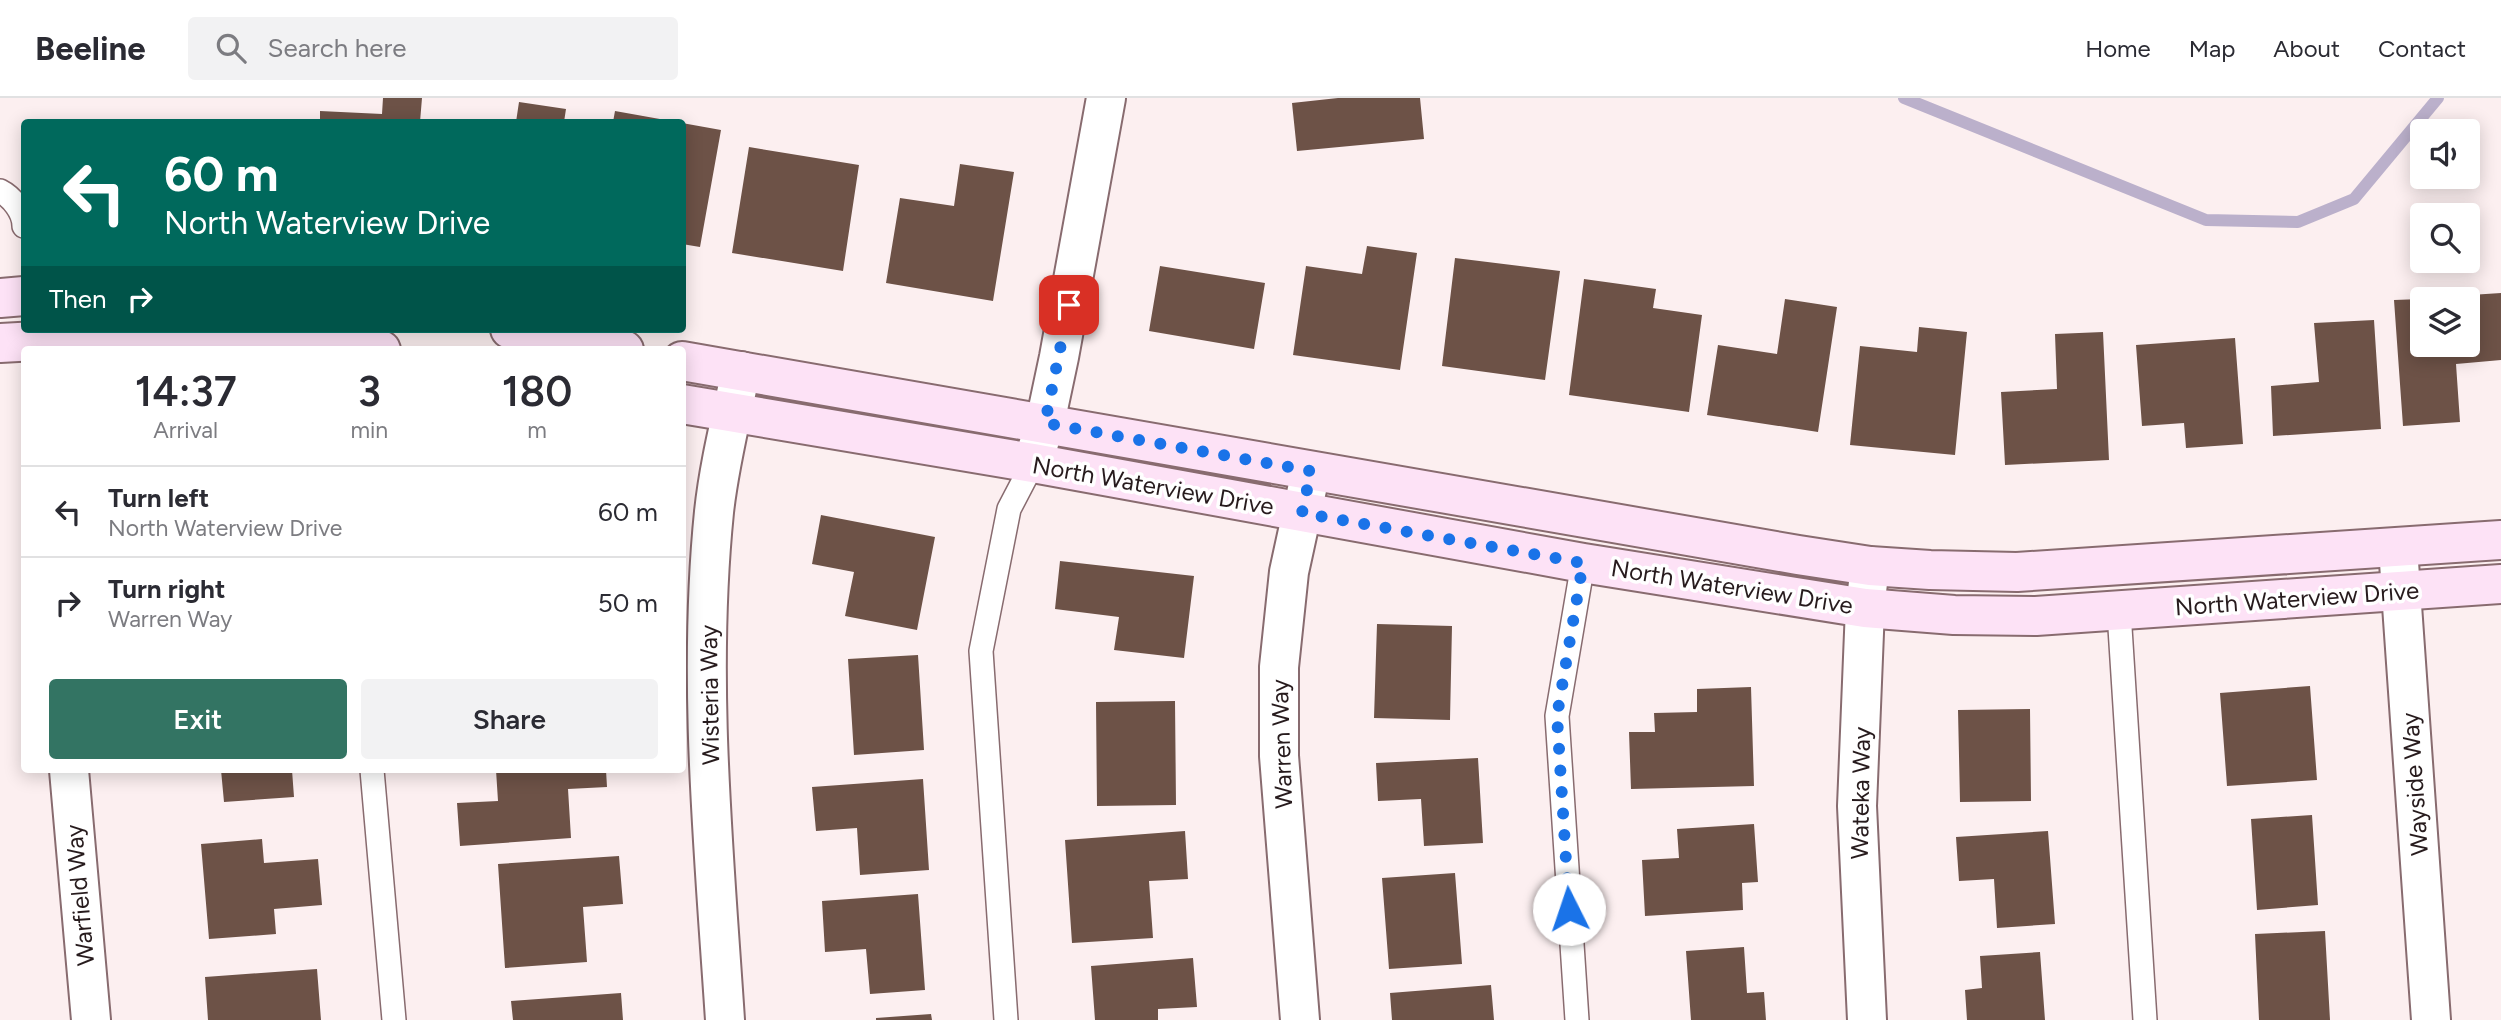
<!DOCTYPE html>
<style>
:root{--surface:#fff;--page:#f2f2f3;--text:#2b2b33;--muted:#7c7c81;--line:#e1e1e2;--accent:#337463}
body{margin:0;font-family:Figtree,sans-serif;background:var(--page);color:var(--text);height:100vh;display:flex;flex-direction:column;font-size:26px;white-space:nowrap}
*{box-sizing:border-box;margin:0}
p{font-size:23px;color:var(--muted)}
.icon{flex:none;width:38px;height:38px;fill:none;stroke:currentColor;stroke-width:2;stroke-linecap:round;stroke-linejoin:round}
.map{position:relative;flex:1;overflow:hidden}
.drawer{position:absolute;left:21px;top:248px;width:665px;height:427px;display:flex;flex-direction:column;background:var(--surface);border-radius:7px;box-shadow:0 4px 18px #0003}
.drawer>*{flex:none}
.top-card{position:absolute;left:21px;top:21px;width:665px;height:214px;border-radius:7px;box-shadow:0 4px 18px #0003;background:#00695c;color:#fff;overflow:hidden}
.buttons{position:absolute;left:2410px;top:21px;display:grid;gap:14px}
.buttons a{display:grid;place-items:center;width:70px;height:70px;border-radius:7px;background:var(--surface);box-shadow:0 4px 18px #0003;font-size:35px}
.pin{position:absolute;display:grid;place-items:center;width:60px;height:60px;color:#fff;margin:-30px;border-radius:14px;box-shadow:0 4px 10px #0006}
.me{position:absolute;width:77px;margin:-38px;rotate:356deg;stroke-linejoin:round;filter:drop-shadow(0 0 5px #0008)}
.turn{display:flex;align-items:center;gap:24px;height:147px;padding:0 28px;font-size:32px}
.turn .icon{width:91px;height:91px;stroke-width:2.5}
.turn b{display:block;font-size:49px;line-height:60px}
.then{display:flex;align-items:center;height:66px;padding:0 28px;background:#0003;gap:14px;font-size:26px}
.eta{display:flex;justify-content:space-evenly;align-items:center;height:119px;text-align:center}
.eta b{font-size:42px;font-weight:600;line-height:49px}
.button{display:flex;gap:14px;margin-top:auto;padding:14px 28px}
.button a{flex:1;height:80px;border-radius:7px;background:var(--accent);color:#fff;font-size:28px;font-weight:600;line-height:80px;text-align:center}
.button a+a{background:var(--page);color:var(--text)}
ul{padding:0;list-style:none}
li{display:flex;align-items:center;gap:21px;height:91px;padding:0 28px;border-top:2px solid var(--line)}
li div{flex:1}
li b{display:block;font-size:26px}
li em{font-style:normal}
header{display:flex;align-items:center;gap:42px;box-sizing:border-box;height:98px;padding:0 35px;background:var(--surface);border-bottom:2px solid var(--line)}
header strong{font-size:33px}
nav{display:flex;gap:38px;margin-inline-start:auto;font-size:24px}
.search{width:490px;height:63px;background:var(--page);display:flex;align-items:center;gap:18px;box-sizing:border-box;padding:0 24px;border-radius:7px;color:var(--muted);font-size:26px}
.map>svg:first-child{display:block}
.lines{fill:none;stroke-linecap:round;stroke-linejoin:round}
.stream{stroke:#bbb0cb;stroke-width:12}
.building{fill:#6d5247}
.lane-casing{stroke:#886b6f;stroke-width:26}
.street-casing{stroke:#886b6f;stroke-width:42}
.secondary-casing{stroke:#886b6f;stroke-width:42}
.lane{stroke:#fff;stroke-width:23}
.street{stroke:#fff;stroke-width:38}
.secondary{stroke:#fde2f6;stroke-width:38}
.route{stroke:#1a73e8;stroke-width:12;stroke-dasharray:0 21.6}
.labels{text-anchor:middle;stroke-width:7;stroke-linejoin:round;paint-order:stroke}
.street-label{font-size:24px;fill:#271b1d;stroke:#fff}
</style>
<header>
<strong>Beeline</strong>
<div class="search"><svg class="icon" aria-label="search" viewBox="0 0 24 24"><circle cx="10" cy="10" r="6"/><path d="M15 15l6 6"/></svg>Search here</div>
<nav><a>Home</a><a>Map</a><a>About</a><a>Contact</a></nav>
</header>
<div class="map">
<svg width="2501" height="922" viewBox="0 0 2501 922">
<rect width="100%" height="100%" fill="#fceff0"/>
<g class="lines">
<!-- stream -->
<path class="stream" d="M1904,0L2206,122L2298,124L2354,101L2438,0"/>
</g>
<!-- building -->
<path class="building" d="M383,0H422L420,24H320V13L382,16Z
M1338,0H1420L1424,41L1297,53L1292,5Z
M519,4L566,11L564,24H516Z
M615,13L671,23V24H613Z
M682,25L721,32L700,149L682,146Z
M749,49L859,67L843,173L732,155Z
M960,66L1014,74L993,203L886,185L900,100L954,108Z
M1367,148L1417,155L1400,272L1293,257L1306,168L1362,176Z
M1455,160L1560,173L1545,282L1442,268Z
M1160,168L1265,185L1254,251L1149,233Z
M1584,181L1656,191L1653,210L1702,217L1689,314L1569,297Z
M2501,195V262L2456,266L2460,324L2403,328L2394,202L2422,201V247H2468V201H2441L2440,199Z
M1785,201L1837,209L1818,334L1707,317L1718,247L1777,256Z
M2374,222L2381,331L2273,338L2271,288L2319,284L2314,225Z
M1919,229L1967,234L1955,357L1850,347L1860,248L1917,254Z
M2103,234L2109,362L2005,367L2001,294L2057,291L2055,236Z
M2235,240L2243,346L2186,350L2184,325L2142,328L2136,247Z
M821,417L935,439L917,532L845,518L854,474L812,466Z
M1060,463L1194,478L1184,560L1114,552L1119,519L1055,511Z
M1377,526L1452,528L1450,622L1374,620Z
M918,557L924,652L854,657L848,561Z
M2310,588L2317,682L2227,688L2220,595Z
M1751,589L1754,688L1631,691L1629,634H1655L1654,615L1697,614V591Z
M1175,603L1176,707L1097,708L1096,604Z
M2030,611L2031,703L1960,704L1958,612Z
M1478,660L1483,745L1424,748L1421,701L1378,703L1376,665Z
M221,672H292L294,699L224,704Z
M496,672H606L607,689L568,691L571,740L460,748L457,705L498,703Z
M923,681L929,772L860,777L857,730L816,733L812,689Z
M2312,717L2318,807L2257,812L2251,721Z
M1754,726L1758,784L1742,785L1743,812L1645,818L1642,762L1679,760L1677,731Z
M1185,733L1188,781L1149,783L1153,840L1072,845L1065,742Z
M2048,733L2055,826L1997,830L1994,781L1959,783L1956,739Z
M262,741L264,765L318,761L322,807L274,811L276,836L209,841L201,746Z
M619,758L623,806L583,809L587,864L505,870L498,766Z
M1455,775L1462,866L1389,871L1382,780Z
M918,796L925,892L870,896L866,851L825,854L822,803Z
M2325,833L2330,922H2259L2255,836Z
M1744,849L1747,895L1764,894L1766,922H1691L1686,853Z
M2040,854L2045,922H1967L1965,892L1982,890L1980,858Z
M1193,860L1197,909L1158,911V922H1095L1091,868Z
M317,871L321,922H208L205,879Z
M1491,887L1494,922H1392L1390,895Z
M621,895L623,922H513L511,903Z
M931,916L932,922H876V920Z"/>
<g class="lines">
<defs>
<path id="lane" d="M0,93C12,99 24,114 24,128
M2119,514L2145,922
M372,672L394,922
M1006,922L981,553L1009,411L1033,365
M1577,922L1557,618L1583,465"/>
<path id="street" d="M1033,365L1045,325L1059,259L1106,0
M2398,450L2431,922
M69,672L91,922
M725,922C714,754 697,582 714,414C719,367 731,320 741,273
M1300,922L1279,658V569L1289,474L1311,373
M1867,922L1857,708L1865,510L1870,468"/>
<path id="secondary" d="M0,200L24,198
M510,231L624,252
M0,245L162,236L259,237L381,252
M682,263L1798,457L1870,468L1930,472L2017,474L2501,442
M682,306L1033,365L1583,465L1865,510L1954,517L2036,518L2501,486"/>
</defs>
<!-- lane casing -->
<use href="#lane" class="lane-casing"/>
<!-- street casing -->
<use href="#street" class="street-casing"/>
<!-- secondary casing -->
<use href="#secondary" class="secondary-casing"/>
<!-- lane -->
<use href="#lane" class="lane"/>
<!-- street -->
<use href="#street" class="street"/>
<!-- secondary -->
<use href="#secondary" class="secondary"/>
</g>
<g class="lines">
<!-- route -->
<path class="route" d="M1069,207L1045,325L1311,373L1302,415L1583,465L1557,618L1569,811"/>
</g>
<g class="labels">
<!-- street labels -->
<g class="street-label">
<text transform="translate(1153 388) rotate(10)" y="8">North Waterview Drive</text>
<text transform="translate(1732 489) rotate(9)" y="8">North Waterview Drive</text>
<text transform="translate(2297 501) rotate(-4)" y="8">North Waterview Drive</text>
<text transform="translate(710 597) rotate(-91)" y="8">Wisteria Way</text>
<text transform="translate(1282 646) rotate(-92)" y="8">Warren Way</text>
<text transform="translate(2415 686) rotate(-94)" y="8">Wayside Way</text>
<text transform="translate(1861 695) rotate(-89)" y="8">Wateka Way</text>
<text transform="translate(80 797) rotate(-95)" y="8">Warfield Way</text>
</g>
</g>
</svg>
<div class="buttons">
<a><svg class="icon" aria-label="sound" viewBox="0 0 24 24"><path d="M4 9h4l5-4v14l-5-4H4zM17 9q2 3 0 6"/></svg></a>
<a><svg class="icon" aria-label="search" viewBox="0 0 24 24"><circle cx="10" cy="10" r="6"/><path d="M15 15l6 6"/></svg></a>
<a><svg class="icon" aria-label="layers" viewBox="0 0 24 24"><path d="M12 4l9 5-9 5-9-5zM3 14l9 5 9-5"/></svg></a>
</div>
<div class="pin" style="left:1069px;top:207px;background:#d93025"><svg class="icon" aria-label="arrive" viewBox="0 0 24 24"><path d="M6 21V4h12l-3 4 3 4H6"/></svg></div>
<svg class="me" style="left:1569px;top:811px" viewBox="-20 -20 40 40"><circle r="19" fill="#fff"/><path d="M0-13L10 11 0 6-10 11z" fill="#1a73e8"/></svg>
<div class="top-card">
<div class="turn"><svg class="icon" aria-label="left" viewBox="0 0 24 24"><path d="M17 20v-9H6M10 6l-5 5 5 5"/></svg><div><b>60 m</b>North Waterview Drive</div></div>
<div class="then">Then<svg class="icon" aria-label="right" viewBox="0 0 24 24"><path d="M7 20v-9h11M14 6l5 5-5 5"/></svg></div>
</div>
<section class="drawer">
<div class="eta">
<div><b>14:37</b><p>Arrival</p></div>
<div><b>3</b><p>min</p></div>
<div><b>180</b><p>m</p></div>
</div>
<ul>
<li><svg class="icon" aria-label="left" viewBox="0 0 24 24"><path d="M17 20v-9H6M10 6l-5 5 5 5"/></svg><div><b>Turn left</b><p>North Waterview Drive</p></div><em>60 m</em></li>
<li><svg class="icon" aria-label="right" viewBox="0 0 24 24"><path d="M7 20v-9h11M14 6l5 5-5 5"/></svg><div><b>Turn right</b><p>Warren Way</p></div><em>50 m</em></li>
</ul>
<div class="button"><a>Exit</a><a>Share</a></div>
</section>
</div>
